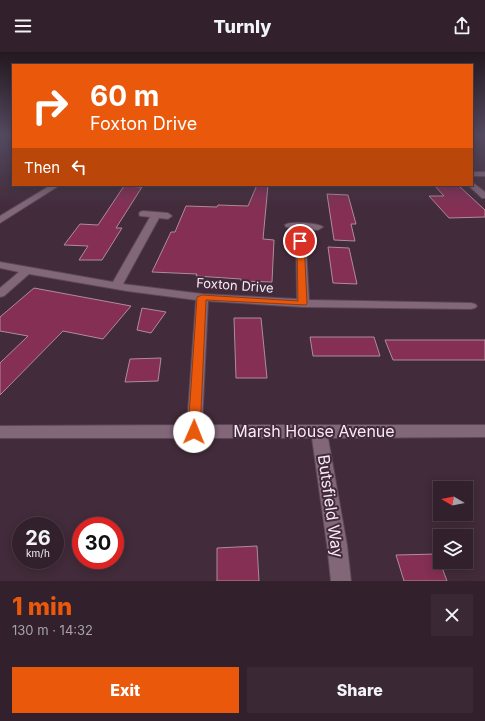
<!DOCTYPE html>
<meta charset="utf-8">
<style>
:root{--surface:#32202c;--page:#3a2834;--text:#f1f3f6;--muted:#a8a3a9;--line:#4d3e48;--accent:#ea580c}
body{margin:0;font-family:Inter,sans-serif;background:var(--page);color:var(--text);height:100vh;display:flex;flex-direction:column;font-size:15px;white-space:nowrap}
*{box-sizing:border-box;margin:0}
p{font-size:13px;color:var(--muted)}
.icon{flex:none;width:22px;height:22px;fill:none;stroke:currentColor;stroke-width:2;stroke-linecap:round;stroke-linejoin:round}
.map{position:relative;height:529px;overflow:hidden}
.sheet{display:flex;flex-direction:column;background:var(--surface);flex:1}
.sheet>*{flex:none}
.top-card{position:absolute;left:12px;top:12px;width:461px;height:122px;border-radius:0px;box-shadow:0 2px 10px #0003,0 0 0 1px var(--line);background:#ea580c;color:#fff;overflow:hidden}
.needle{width:26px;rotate:280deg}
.buttons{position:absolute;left:433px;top:429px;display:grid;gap:8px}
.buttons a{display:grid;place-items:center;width:40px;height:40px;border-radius:0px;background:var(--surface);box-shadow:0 2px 10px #0003,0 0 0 1px var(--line);font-size:20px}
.speed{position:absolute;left:12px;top:465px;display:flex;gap:8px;font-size:20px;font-weight:700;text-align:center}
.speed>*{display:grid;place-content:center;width:52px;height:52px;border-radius:50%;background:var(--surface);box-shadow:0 2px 10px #0003,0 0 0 1px var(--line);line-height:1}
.speed small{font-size:10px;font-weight:400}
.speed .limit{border:6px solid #d22;background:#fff;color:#111}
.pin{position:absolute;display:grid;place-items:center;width:34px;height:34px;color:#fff;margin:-17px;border:2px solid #fff;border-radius:50%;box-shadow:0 1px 4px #0007}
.me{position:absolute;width:44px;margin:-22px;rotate:1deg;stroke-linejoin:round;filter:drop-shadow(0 0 3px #0008)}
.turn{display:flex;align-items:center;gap:14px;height:84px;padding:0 12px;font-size:18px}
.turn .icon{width:52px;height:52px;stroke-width:2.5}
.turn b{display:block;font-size:28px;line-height:34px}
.then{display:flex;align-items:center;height:38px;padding:0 12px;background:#0003;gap:8px;font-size:15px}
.round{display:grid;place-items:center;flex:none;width:42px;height:42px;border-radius:0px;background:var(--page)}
.head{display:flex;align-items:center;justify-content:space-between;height:68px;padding:0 12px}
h1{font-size:24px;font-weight:800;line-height:30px;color:var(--accent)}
.cta{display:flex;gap:8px;margin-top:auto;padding:8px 12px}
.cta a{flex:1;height:46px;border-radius:0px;background:var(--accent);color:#fff;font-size:16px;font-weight:800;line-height:46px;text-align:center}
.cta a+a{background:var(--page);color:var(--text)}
header{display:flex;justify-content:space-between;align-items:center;height:52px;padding:0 12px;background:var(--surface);font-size:18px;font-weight:800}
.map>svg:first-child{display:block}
.building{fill:#842f53;stroke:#ae8d98}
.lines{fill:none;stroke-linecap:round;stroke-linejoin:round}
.minor-casing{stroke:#5a4754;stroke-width:2}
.minor{fill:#826779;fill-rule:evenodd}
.route{fill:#ea580c;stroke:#983908}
.labels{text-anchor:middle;stroke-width:4;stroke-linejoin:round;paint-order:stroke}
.street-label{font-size:13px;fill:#f9eaf4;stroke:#422b3a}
.near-street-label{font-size:16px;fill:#f9eaf4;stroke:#422b3a}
</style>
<header><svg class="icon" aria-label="menu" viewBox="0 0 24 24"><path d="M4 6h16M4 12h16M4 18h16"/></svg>Turnly<svg class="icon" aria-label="share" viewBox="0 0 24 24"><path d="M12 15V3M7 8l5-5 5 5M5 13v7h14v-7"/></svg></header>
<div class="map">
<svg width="485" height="529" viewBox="0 0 485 529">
<rect width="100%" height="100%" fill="#422b3a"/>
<!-- building -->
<path class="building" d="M257,133H268L263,187L274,188L272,230L241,229V227L196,224L197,222L152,220L171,180H175L186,154L217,155L218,153L248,154Z
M434,133H458L485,158V165L449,166L429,144H444Z
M124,134L142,135L116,176H122L102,208H79L88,194L64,193L80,172L98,173Z
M327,142L348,143L356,172H351L355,189L334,188Z
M328,195L349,196L357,232L333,231Z
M34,236L131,254L103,287L63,279L0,343V311L28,284L0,279V265Z
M142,256L166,260L151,281L137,278Z
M234,266H261L267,326H236Z
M310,285H374L380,304H313Z
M385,288H485V308H393Z
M161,306L158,329L125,330L130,307Z
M257,494L259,529H217V496Z
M437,502L447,529H404L396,503Z"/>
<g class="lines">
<defs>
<path id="minor" d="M472,120H485V124H472Z
M472,130L485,140V146H482L469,134L472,133Z
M51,133H60L0,171V164Z
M143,159L168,161L172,164L168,167L159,166L123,232L203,242L297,247L296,176L286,175L285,173C289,169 318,171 323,175L318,178L305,177L309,248L471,251L475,252L477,254L475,256L471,257L303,255L208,249L202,373H485V385L328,386L347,493L351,529H331L327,493L312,386H0V374L187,373L196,248L127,239L29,222L4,244L0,245V236L19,220L0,216V210L113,230L150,165L140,164L139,162L140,160Z"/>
</defs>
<!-- minor casing -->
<use href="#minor" class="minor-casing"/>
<!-- minor -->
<use href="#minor" class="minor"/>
</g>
<!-- sky -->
<linearGradient id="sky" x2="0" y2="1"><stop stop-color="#241820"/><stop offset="0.53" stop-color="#544a60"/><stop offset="1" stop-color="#544a60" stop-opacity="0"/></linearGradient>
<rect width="485" height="157" fill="url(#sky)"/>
<!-- route -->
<path class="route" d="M300,187L304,189L307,252L306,253L206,248L200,380L198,383L194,385L190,383L188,380L197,245L202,243L298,249L297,189Z"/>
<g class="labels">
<!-- street labels -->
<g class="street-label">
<text transform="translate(235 233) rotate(4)" y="5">Foxton Drive</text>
</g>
<!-- near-street labels -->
<g class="near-street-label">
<text x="314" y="385">Marsh House Avenue</text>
<text transform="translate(331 454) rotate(82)" y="6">Butsfield Way</text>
</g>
</g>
</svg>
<div class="buttons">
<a><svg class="needle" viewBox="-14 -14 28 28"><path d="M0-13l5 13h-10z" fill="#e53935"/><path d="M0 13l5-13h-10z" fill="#a8a3a9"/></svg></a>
<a><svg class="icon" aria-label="layers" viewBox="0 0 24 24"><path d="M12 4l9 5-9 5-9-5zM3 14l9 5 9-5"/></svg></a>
</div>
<div class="speed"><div>26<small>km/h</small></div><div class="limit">30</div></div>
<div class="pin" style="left:300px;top:189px;background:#d93025"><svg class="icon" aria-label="arrive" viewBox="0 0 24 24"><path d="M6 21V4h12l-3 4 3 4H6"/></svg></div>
<svg class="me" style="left:194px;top:380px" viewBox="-20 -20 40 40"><circle r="19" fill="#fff"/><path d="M0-13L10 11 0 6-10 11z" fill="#ea580c"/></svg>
<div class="top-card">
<div class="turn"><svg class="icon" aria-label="right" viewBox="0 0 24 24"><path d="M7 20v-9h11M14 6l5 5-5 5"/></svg><div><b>60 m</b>Foxton Drive</div></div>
<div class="then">Then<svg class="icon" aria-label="left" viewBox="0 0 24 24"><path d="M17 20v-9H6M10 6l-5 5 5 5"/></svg></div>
</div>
</div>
<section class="sheet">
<div class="head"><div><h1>1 min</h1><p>130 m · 14:32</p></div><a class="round"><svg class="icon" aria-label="close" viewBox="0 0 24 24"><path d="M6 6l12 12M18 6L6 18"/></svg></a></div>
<div class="cta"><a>Exit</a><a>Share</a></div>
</section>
